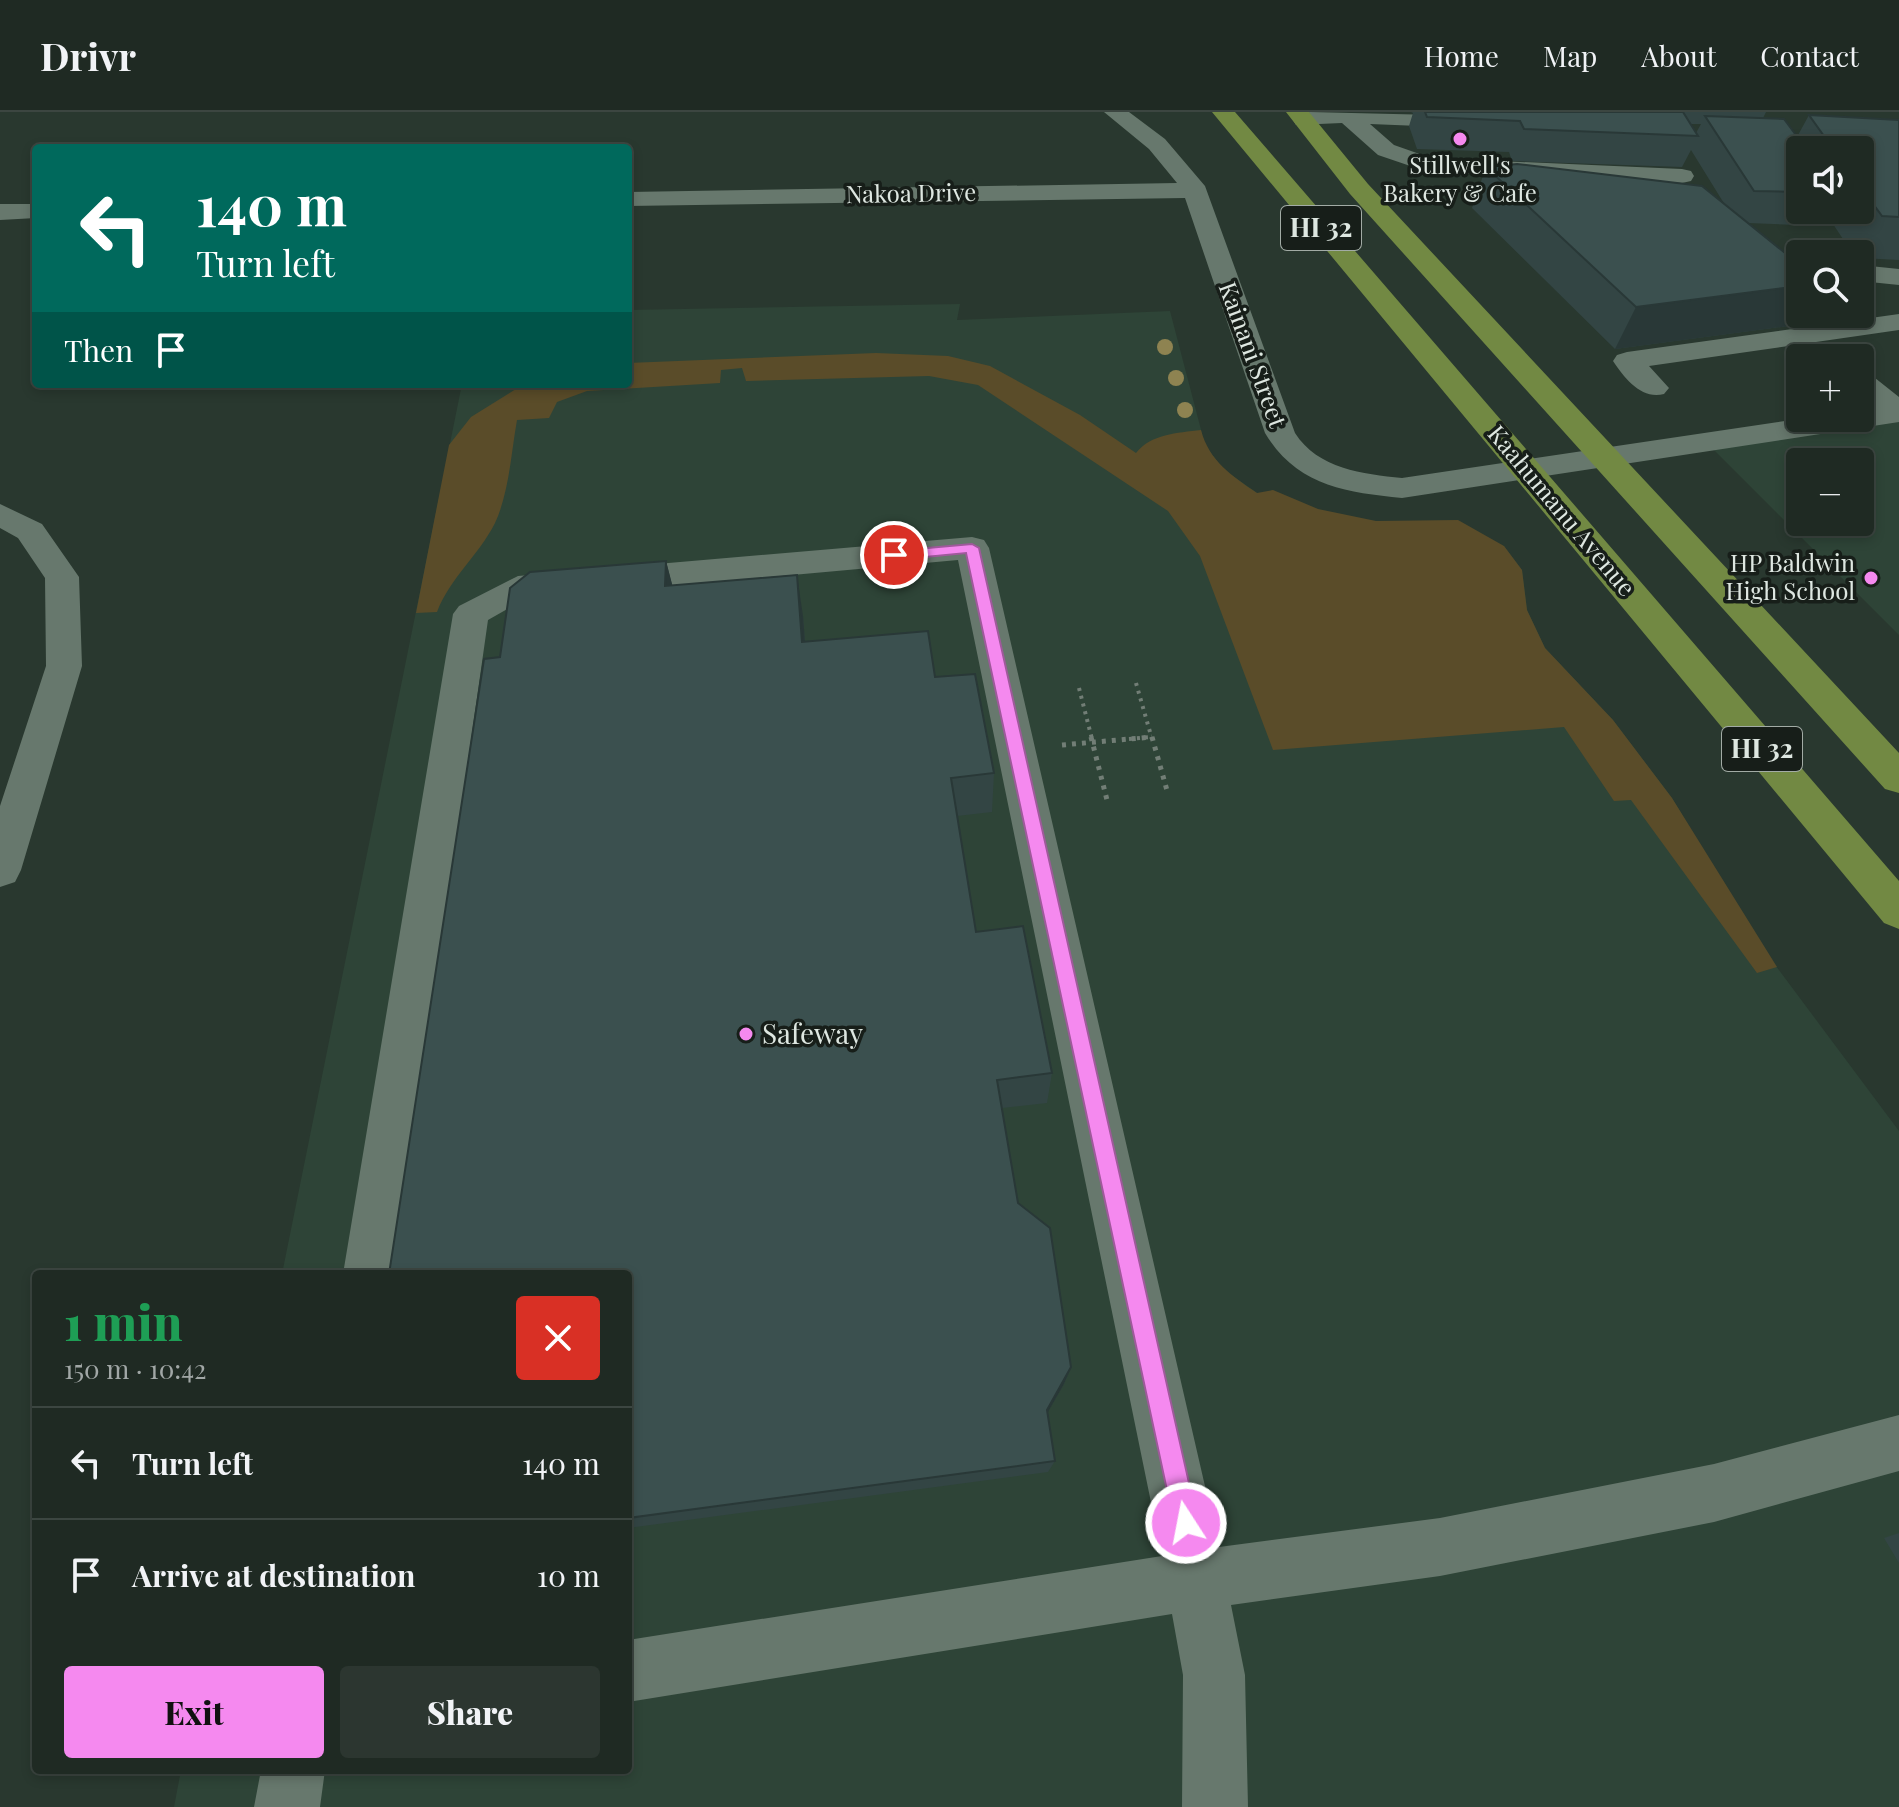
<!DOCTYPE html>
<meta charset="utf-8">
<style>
:root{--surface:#1f2a23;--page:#2c3630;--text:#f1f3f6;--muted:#a1a7a6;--line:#3c4641;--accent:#f589ef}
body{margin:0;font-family:"Playfair Display",serif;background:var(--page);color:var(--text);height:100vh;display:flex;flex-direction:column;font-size:30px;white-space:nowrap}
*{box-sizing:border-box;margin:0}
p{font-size:26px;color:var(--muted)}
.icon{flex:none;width:44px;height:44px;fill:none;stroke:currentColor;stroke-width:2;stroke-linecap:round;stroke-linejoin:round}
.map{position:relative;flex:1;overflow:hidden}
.sheet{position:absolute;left:32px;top:1158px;width:600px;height:504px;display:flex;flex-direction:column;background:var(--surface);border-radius:8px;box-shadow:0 4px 12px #0003,0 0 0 2px var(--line)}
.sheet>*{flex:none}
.top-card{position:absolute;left:32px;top:32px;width:600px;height:244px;border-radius:8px;box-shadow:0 4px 12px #0003,0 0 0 2px var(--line);background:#00695c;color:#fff;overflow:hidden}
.fabs{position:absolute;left:1786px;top:24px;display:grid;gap:16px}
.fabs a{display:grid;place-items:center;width:88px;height:88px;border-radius:8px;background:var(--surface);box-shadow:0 4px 12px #0003,0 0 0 2px var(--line);font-size:40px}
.pin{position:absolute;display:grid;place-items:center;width:68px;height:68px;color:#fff;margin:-34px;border:4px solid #fff;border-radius:50%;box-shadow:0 2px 8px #0007}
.me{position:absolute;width:88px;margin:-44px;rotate:349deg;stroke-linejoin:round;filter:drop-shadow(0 0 6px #0008)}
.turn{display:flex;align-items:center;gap:28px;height:168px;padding:0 32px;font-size:36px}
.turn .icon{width:104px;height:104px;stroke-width:2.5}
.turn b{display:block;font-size:56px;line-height:68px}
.then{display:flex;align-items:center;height:76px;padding:0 32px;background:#0003;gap:16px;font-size:30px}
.round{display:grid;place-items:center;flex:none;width:84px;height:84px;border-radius:8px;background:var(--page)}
.summary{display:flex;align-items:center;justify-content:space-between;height:136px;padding:0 32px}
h1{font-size:48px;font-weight:800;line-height:60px;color:#1e9e55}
.action{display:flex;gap:16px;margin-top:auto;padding:16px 32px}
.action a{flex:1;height:92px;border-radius:8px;background:var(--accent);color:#111;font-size:32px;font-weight:800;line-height:92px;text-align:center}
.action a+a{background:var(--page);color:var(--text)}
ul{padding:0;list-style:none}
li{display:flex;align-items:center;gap:24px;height:112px;padding:0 32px;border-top:2px solid var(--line)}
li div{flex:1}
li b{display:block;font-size:30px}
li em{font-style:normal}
header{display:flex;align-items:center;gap:48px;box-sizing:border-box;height:112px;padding:0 40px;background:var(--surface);border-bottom:2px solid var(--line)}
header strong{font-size:38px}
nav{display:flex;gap:44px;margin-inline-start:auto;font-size:28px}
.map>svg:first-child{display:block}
.built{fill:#2e4437;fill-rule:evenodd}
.green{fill:#5a4c29}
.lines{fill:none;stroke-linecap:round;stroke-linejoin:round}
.path-far1{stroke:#727e76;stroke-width:4;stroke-dasharray:3 5;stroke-linecap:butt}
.path{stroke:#727e76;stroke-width:5;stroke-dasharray:4 6;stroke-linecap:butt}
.minor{fill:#67786d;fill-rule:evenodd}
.major{fill:#728943;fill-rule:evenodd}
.tree{fill:#8e8351}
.wall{fill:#334544;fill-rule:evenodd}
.shaded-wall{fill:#293837}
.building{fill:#3b504f;stroke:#293837;stroke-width:2}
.route{fill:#f589ef;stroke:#9f599b;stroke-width:2}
.poi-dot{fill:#f589ef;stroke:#171e19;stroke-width:3}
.labels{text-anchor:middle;stroke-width:7;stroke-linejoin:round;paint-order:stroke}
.far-poi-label{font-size:24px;fill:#dee7e1;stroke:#171e19}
.far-street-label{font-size:24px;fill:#dee7e1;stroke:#171e19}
.shield{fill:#171e19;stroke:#a2aba5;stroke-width:2}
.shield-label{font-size:26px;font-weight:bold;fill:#dee7e1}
.poi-label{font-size:28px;fill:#dee7e1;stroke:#171e19;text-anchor:start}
</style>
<header>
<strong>Drivr</strong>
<nav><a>Home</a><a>Map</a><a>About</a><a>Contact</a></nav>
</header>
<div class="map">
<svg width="1899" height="1695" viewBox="0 0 1899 1695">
<rect width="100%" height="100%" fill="#29382f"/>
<!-- built -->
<path class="built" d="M960,192L957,208L1170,199L1205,333L1223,357L1287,402L1340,420L1504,434L1522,458L1527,498L1545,536L1613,608L1672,686L1761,834L1899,1019V1695H174L181,1658H628V1162H282L462,272H628V198Z
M1899,301V523L1707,331ZM1800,350H1860V410H1800Z"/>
<!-- green -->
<path class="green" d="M876,241L948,244L990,254L1080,303L1136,341C1151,322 1177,321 1201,318C1209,349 1232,364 1257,381L1273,378L1318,397L1376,409L1458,408L1504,434L1522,458L1527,498L1545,536L1613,608L1672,686L1777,855L1757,861L1631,688L1614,689L1564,615L1273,638L1200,444L1168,399L978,273L929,264L746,269L742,256L721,258L720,271L587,279L557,290L549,306L517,308C511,342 509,381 495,411C479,443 450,466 437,500L416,501L449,333L471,305L524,272H628V251Z"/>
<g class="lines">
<!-- path-far1 -->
<path class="path-far1" d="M1136,571L1152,627
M1079,576L1092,627
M1129,627L1152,625"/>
<!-- path -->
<path class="path" d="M1091,625L1107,688
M1152,625L1168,682
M1062,633L1152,625"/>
<!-- minor -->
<path class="minor" d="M1104,0H1129L1165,27L1205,74L1295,321C1318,357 1363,362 1402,366L1805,306H1860V298L1875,296L1860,283V259L1870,262L1899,285V310L1402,386C1345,380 1297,374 1265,321L1185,86L628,94V80L1177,71L1149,37Z
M1310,0L1477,4L1480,9L1477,14L1469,16L1370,12L1394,33L1431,46L1682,57L1691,59L1694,64L1691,69L1682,71L1428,60L1378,43L1342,11L1296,13L1293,8L1296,3Z
M0,92H36V106L0,108Z
M1860,153L1899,157V173L1860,169Z
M1899,202V218L1649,254L1669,276L1664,282C1642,288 1625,267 1613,249L1617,243L1627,240Z
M0,392L42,412L79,465L82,554L21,758L15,770L0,775V694L46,554L45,466L18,426L0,416Z
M972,425L984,428L989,436L1219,1435L1440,1406L1714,1352L1899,1303V1359L1714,1410L1440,1464L1231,1493L1245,1563L1248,1695H1182L1183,1563L1172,1502L628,1590V1528L1162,1444L958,448L525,487L488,508L395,1162H343L453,502L459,494L518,464Z
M261,1658H325L320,1695H254Z"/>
<!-- major -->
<path class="major" d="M1212,0H1235L1899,769V817L1884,811Z
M1286,0H1309L1368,72L1899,641V681L1885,677L1350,82Z"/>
</g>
<!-- trees -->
<g class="tree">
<circle cx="1165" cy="235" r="8"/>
<circle cx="1176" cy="266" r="8"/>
<circle cx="1185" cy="298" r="8"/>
</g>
<!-- wall -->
<path class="wall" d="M1411,0H1766L1763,6L1797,25L1809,3L1899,8V148L1860,146V142H1853L1827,103L1820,114L1748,111L1800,202H1804L1796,213L1615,237L1472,96L1486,55L1725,93L1691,38L1682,55L1512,49L1509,40L1417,37L1409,14L1413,1ZM1691,12H1701L1696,21ZM1800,38H1860V98H1800Z
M666,449L672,473L803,504L805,530L935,565L994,661L992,700L957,704L976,820L1052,961L1047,991L1002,996L1018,1091L1071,1255L1064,1272L1047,1301L1055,1349L1048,1360L628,1416V1162L500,545Z
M1899,1421V1451L1884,1426Z"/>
<!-- shaded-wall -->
<path class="shaded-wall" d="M1800,174V202H1804L1796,213L1615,237L1636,195Z
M666,449L677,491L665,474Z
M797,463L803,504L808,571L802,530Z
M1071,1255L1064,1272L1041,1312L1047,1298Z"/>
<!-- building -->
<path class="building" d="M1425,0H1683L1698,24L1524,17L1520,9L1427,5Z
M1809,3L1899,8V105L1882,104L1860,74V38H1834Z
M1705,4L1784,7L1807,38H1800V80L1754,79Z
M1517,52L1702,74L1800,153V174L1636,195L1486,55Z
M666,449L665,474L797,463L802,530L928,519L935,565L975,562L994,661L951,666L976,820L1023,814L1052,961L997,968L1018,1091L1050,1116L1071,1255L1047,1298L1055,1349L628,1406V1162H389L484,547L500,545L510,476L530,460Z"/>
<!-- route -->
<path class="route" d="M972,432L979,436L1198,1411L1194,1419L1186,1423L1177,1419L1174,1411L966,441L894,448L887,443L894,439Z"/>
<!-- markers -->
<g class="poi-dot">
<circle cx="1460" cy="27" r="8"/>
<circle cx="1871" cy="466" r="8"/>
<circle cx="746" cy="922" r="8"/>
</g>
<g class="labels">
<!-- far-poi labels -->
<g class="far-poi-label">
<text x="1460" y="62">Stillwell's<tspan x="1460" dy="28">Bakery &amp; Cafe</tspan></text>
<text x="1855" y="460" text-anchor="end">HP Baldwin<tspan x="1855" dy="28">High School</tspan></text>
</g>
<!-- far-street labels -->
<g class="far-street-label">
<text transform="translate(911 82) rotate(-1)" y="8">Nakoa Drive</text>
<text transform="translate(1252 243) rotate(70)" y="8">Kainani Street</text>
<text transform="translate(1561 399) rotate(50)" y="8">Kaahumanu Avenue</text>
</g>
<!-- shield labels -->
<g class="shield">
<rect x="1281" y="94" width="80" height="44" rx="6"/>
<rect x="1722" y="615" width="80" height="44" rx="6"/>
</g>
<g class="shield-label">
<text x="1321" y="125">HI 32</text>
<text x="1762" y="646">HI 32</text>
</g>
<!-- poi labels -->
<g class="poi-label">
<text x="762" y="932">Safeway</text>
</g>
</g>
</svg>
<div class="fabs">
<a><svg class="icon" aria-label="sound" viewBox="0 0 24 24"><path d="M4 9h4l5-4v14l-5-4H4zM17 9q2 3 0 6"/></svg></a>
<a><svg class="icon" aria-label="search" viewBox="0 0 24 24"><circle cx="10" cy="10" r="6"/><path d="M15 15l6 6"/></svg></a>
<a>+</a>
<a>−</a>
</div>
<div class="pin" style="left:894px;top:443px;background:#d93025"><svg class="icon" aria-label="arrive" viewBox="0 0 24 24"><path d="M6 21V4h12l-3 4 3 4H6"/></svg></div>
<svg class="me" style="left:1186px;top:1411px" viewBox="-20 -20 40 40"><circle r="17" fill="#f589ef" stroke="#fff" stroke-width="3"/><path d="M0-11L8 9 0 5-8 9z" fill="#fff"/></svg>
<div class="top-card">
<div class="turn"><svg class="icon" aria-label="left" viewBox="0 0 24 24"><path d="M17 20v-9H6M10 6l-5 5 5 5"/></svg><div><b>140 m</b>Turn left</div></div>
<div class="then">Then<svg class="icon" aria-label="arrive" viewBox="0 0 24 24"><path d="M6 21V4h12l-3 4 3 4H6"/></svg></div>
</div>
<section class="sheet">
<div class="summary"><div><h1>1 min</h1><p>150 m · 10:42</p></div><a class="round" style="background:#d93025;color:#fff"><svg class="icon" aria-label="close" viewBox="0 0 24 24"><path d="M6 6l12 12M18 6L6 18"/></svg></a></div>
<ul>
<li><svg class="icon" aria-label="left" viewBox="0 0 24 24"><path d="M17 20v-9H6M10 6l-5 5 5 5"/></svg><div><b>Turn left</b></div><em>140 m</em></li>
<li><svg class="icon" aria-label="arrive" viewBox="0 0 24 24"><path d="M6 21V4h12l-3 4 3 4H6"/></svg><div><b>Arrive at destination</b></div><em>10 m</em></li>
</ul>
<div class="action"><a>Exit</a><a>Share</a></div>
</section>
</div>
